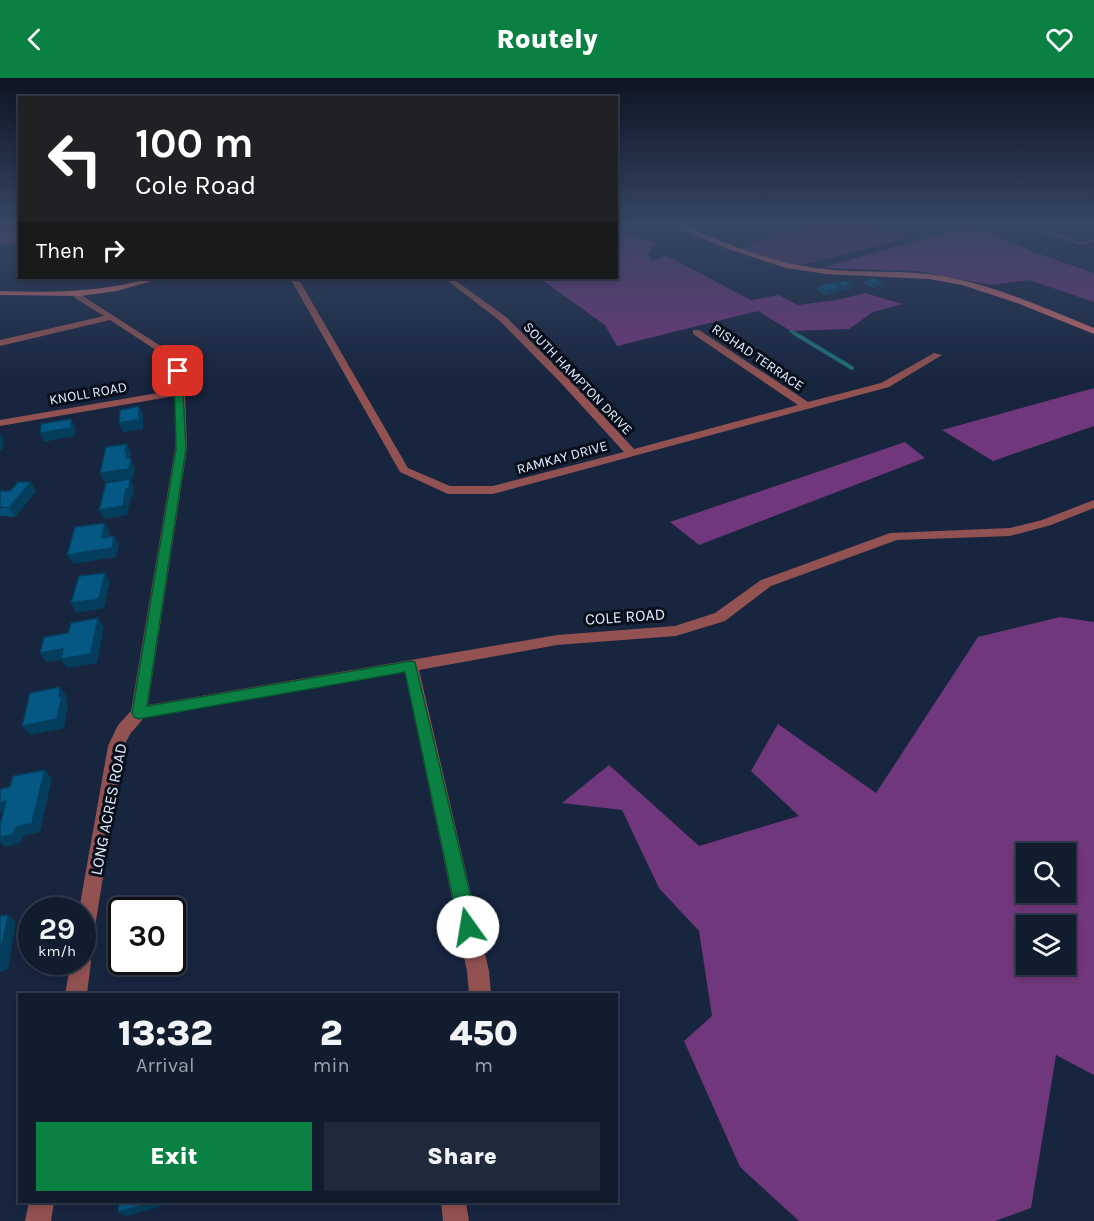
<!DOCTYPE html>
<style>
:root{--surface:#111c2f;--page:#1e293b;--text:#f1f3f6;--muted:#9ca1aa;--line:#303a4b;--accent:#0b8043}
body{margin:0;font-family:Karla,sans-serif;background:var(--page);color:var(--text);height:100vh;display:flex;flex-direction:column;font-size:22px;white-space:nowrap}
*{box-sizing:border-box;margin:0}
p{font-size:20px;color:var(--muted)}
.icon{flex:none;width:33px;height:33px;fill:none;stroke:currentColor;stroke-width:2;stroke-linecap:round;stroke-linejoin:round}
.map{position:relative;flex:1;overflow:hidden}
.drawer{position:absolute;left:18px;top:915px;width:600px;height:210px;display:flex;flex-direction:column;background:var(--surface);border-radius:0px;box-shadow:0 3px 9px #0003,0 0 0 2px var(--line)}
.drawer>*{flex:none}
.banner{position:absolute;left:18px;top:18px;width:600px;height:183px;border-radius:0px;box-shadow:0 3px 9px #0003,0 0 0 2px var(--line);background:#202124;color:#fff;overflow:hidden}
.buttons{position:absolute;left:1016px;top:765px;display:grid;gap:12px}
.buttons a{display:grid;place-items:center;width:60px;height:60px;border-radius:0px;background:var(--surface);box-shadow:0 3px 9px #0003,0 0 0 2px var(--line);font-size:30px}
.speed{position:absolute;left:18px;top:819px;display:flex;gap:12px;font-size:30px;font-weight:700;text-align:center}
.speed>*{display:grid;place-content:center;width:78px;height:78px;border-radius:50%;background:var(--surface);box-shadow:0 3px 9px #0003,0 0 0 2px var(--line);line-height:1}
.speed small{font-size:15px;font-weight:400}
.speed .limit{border:3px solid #111;border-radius:9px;background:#fff;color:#111}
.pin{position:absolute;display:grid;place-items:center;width:51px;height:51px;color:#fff;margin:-26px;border-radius:12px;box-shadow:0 3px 9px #0006}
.me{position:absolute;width:66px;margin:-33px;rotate:347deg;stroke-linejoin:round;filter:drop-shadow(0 0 4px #0008)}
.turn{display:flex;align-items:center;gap:21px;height:126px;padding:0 18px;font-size:27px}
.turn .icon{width:78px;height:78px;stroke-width:2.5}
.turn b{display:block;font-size:42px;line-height:51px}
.then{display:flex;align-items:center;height:57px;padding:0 18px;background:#0003;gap:12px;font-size:22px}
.eta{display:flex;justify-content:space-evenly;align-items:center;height:102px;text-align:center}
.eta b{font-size:36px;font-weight:800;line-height:42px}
.button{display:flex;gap:12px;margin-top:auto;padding:12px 18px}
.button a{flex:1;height:69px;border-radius:0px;background:var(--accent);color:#fff;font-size:24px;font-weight:800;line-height:69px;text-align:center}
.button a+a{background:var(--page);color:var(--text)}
header{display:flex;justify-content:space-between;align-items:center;height:78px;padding:0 18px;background:var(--accent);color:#fff;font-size:27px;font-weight:800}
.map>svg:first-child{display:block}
.green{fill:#603169}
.forest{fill:#71377c;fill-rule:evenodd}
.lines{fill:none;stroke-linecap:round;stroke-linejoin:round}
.stream-far1{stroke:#1e7075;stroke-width:3}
.stream{stroke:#1e7075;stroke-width:4}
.lane{fill:#915251;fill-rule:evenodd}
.street{fill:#915251;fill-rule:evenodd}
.secondary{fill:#cd6969;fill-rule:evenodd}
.wall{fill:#044c72}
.shaded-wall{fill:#043e5c}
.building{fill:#055884;stroke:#043e5c;stroke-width:1.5}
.route{fill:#0b8043;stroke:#07532c;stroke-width:1.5}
.labels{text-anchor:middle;stroke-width:6;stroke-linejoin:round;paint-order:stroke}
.far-street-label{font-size:14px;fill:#e2ecfd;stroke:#080f1a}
.street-label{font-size:16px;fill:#e2ecfd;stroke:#080f1a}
</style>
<header><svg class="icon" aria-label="back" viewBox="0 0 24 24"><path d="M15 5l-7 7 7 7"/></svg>Routely<svg class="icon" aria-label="heart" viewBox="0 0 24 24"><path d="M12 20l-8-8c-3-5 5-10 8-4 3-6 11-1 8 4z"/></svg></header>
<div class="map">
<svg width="1094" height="1143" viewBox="0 0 1094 1143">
<rect width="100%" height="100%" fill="#17253f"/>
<!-- green -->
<path class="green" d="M813,145H869L904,156L905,161L801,187L772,182L742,171L790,151Z"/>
<!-- forest -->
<path class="forest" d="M0,145H19V164L0,167Z
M951,145H969L1033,174L1094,195V224L1029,202L991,207L917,193L821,190L961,150Z
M617,153L656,165L648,176L651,183L667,178L751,222L779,217L798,227L837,222L865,215L903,226L873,234L849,251L791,253L758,233L617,268L605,247L539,200H616Z
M1094,310V348L993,383L942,352Z
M905,364L925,380L699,467L670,444Z
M1060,539L1094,544V997L1056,977L1031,1130L995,1143H799L740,1089L684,963L712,938L699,853L659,810L622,732L562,725L609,687L699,768L799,738L751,693L778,646L876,715L978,559ZM1026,776H1065V814H1026ZM1026,848H1065V886H1026Z"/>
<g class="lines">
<!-- stream-far1 -->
<path class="stream-far1" d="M791,253L797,257"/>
<!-- stream -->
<path class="stream" d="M794,255L852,290"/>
<!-- lane -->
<path class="lane" d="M1017,145H1024L1082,165L1094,161V163L1082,167Z"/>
<!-- street -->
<path class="street" d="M290,200H298L408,390L450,408H493L624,374L560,304L500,243L444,200H452L506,239L568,300L634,371L798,327L693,256V252H699L808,324L881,305L934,275L942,277L889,309L493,416H448L400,394Z
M78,215L181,281L185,314L187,371L148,627L557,557L675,548L715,535L761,502L890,455L1010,450L1042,442L1094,422V430L1051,447L1010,458L897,462L771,508L725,543L676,558L557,567L419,592L489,893L491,916H469L467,893L405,594L144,640L130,656L124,668L90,880L91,884L87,916H65L71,884H82V832H79L108,668L118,647L131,633L175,371V318L0,348V342L175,312L171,282L110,242L0,268V262L104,238L75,220L74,218Z
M29,1124H54L51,1143H25Z
M441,1124H466L469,1143H443Z"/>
<!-- secondary -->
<path class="secondary" d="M668,145H677C725,165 773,186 825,191C864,196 904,191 943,198C996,208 1045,230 1094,250V256L1017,225L962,207L929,201L826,196L786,190L725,170Z
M151,200H162L117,213L80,218L0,217V213C52,215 101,214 151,200Z"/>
</g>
<!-- wall -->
<path class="wall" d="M1032,145H1086L1056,153Z
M865,202L882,204L881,208L873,210L864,205Z
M836,205L852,206L851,210L842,212H841V213L826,217L817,212L818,208L836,207Z
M0,413H36L15,439L0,438Z"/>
<!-- shaded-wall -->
<path class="shaded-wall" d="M1060,145H1086L1056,153Z
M882,204L881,208L873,210L874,206Z
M852,206L851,210L842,212L843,208Z
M842,210L841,213L826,217L827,213Z
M139,328L143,337V351L123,354L119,345Z
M71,341L76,350L75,358L44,364L40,355Z
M0,355L4,362L2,372H0Z
M127,366L131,375L130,380L135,390L133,400L104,404L100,395L126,380L125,374Z
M130,401L134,410L133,419H131L127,437L104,441L99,432L126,411Z
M31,404L36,413L15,439L9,430Z
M105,445L110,454L107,469L102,460Z
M114,458L119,467L116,479L73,486L67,477Z
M105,495L110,504L104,530L76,535L71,525Z
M98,540L104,549L97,585L67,590L61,582L46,584L40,575Z
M60,609L67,619L66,624L68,627L64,650L30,657L22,648L59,619Z
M45,692L52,701L40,754L25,757L20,765L5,769L0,764V759Z
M6,723L14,732L2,735L0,732V725Z
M8,837L16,844L8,891L0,894V878Z
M155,1124H175L127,1138L118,1134Z"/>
<!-- building -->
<path class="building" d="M873,200L882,204L874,206L865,202Z
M845,203L852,206L843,208L836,205Z
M833,205L842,210L827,213L818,208Z
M139,328V342L119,345L120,332Z
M71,341V350L40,355L41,346Z
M127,366L125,374H127L126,380L131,381L129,391L100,395L106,369Z
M130,401L129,410L126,411L123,428L99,432L106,405Z
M18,404H31L9,430L0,429V413H10Z
M105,445L102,460L114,458L112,470L67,477L75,449Z
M105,495L99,521L71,525L79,498Z
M98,540L91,576L61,581L63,571L40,575L44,559L68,555L71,545Z
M60,609L59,619L62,618L57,641L22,648L30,615Z
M45,692L32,745L17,749L12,757L0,759V746L6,723L0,725V711L10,709L13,698Z
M8,837L0,878V838Z
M119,1124H155L118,1134Z"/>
<!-- sky -->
<linearGradient id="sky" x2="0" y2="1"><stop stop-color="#0d1423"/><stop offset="0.48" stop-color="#364663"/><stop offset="1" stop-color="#364663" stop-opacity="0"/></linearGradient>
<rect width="1094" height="305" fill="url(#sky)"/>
<!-- route -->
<path class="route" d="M178,290L182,293L186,371L147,628L411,583L415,584L478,849L475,856L468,858L462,856L459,849L405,594L139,641L134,639L132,635L176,371L174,293Z"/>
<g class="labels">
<!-- far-street labels -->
<g class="far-street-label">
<text transform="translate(758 279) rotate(34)" y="5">RISHAD TERRACE</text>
<text transform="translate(578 300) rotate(46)" y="5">SOUTH HAMPTON DRIVE</text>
<text transform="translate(88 315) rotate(-10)" y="5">KNOLL ROAD</text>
<text transform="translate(562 379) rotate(-15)" y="5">RAMKAY DRIVE</text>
</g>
<!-- street labels -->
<g class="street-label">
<text transform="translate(625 538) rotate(-4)" y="6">COLE ROAD</text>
<text transform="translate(108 731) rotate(-79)" y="6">LONG ACRES ROAD</text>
</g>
</g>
</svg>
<div class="buttons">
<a><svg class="icon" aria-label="search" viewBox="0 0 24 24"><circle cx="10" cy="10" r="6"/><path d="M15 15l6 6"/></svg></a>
<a><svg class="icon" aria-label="layers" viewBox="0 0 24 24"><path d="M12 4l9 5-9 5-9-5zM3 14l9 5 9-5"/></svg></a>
</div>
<div class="speed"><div>29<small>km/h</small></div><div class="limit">30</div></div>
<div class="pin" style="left:178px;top:293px;background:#d93025"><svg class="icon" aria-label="arrive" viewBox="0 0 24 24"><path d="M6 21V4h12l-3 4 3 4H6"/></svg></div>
<svg class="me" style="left:468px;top:849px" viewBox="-20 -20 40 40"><circle r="19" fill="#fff"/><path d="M0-13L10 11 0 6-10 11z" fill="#0b8043"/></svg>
<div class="banner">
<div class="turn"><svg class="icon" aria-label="left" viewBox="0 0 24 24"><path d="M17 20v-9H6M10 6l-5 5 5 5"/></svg><div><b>100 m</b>Cole Road</div></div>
<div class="then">Then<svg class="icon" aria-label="right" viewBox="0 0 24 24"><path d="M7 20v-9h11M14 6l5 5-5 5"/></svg></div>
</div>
<section class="drawer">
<div class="eta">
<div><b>13:32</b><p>Arrival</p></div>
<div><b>2</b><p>min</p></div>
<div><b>450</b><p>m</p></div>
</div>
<div class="button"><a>Exit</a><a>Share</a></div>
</section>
</div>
